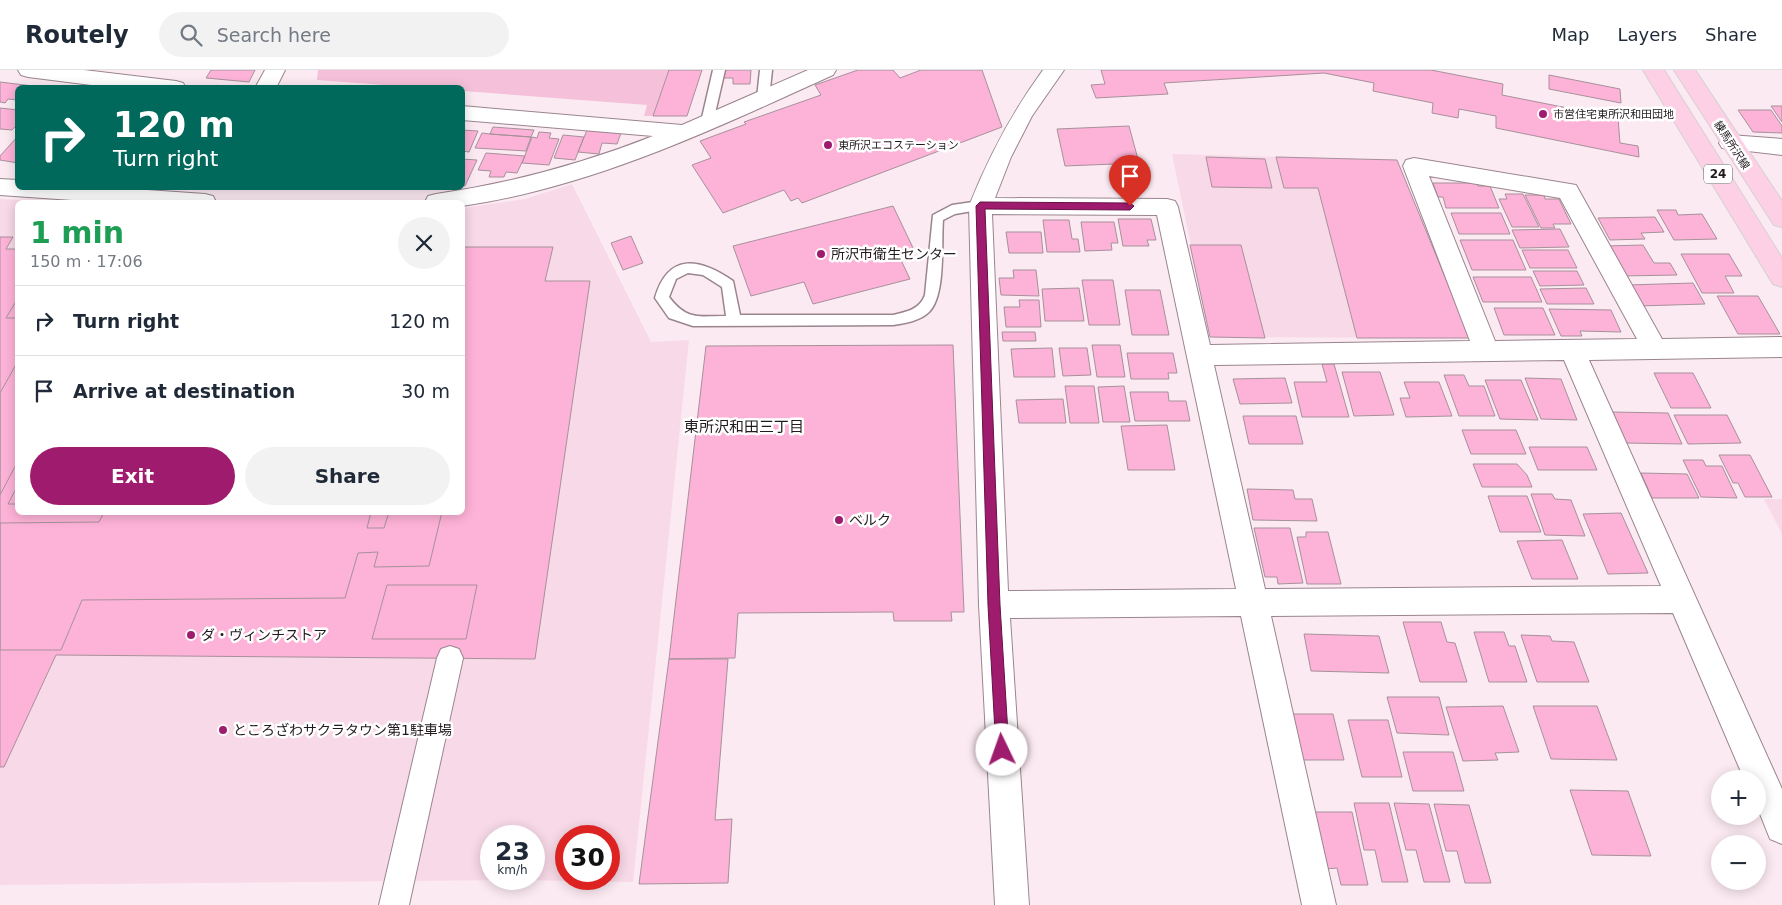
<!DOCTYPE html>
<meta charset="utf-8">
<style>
:root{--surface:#fff;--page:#f2f2f3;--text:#1f2937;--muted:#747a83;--line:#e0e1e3;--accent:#9e1b6d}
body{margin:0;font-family:"DejaVu Sans","Noto Sans JP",sans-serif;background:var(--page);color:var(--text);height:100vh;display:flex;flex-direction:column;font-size:19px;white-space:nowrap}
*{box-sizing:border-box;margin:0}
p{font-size:16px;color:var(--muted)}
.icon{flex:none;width:28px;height:28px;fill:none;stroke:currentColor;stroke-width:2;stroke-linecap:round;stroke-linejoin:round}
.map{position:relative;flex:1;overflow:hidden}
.sheet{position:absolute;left:15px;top:130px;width:450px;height:315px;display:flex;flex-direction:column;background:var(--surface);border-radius:8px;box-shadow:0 2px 12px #0003}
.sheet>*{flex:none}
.banner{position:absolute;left:15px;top:15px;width:450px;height:105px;border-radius:8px;box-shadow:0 2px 12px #0003;background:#00695c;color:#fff;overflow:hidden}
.buttons{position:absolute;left:1711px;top:700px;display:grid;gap:10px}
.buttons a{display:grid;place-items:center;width:55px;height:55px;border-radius:50%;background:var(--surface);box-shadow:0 2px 12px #0003;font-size:25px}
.speed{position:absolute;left:480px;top:755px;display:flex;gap:10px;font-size:25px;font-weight:700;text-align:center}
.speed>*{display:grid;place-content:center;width:65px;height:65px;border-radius:50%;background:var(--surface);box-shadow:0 2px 12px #0003;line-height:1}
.speed small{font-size:12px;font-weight:400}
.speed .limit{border:8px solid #d22;background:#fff;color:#111}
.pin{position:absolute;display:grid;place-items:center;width:42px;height:42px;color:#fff;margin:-51px -21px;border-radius:50% 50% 50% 0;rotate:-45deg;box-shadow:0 0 5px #0007}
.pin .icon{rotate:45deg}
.me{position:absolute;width:55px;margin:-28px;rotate:357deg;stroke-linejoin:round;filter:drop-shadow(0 0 4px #0008)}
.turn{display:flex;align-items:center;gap:18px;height:105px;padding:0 15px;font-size:22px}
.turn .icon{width:65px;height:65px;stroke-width:2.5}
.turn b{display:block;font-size:35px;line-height:42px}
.round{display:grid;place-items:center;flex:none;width:52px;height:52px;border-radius:26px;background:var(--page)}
.head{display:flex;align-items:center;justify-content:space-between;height:85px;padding:0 15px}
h1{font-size:30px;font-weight:800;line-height:38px;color:#1e9e55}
.primary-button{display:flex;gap:10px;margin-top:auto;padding:10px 15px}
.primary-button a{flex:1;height:58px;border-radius:30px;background:var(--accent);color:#fff;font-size:20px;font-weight:800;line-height:58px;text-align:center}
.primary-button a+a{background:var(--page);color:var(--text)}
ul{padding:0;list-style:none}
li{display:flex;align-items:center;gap:15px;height:70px;padding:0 15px;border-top:1px solid var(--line)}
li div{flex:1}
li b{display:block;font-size:19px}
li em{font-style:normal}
header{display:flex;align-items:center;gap:30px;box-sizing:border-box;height:70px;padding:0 25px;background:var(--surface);border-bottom:1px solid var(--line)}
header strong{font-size:24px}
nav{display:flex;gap:28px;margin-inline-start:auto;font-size:18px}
.search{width:350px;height:45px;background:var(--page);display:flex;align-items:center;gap:12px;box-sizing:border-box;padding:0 18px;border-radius:28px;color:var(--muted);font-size:19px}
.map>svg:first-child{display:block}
.built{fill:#f8d9e7;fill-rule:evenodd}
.green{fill:#f5c1da}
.building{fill:#fdb2d7;stroke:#a6919b}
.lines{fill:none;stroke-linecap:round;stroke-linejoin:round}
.service-casing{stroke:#9a858f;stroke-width:3}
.pedestrian-casing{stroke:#9a858f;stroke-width:2}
.minor-casing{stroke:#9a858f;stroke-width:2}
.primary-casing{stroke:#d3d1d2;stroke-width:2}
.service{fill:#fff;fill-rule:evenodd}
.pedestrian{fill:#fff;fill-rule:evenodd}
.minor{fill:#fff;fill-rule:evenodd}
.primary{fill:#fdd0e6;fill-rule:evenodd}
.route{fill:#9e1b6d;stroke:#671247}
.poi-dot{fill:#9e1b6d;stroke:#fff;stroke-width:2}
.labels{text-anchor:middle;stroke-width:5;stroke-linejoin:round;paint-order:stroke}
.far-poi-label{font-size:11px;fill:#221a1e;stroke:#fff;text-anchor:start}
.far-street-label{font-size:11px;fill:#221a1e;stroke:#fff}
.shield{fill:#fff;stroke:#645f62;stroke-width:1}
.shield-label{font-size:12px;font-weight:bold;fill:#221a1e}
.poi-label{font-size:14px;fill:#221a1e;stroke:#fff;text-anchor:start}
.neighbourhood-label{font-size:15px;fill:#221a1e;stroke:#fff}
</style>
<header>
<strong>Routely</strong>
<div class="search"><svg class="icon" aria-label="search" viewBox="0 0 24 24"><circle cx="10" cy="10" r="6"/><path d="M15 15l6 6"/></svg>Search here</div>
<nav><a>Map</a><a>Layers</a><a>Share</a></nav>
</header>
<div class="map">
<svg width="1782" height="835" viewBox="0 0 1782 835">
<rect width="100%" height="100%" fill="#fceaf2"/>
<!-- built -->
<path class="built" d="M1172,84L1397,90L1470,268L1210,267Z
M572,114L651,272L689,270L633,812L516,810L0,815V129L62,132H18V442H462L463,138L525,129ZM491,766H534V809H491ZM566,766H609V809H566Z
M1764,429H1782V464Z"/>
<!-- green -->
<path class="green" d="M318,0H669L653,46H644L647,35L463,21L462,18L411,17L317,10Z"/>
<!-- building -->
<path class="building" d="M211,0H255L249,12L206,8Z
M669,0H702L687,46H653Z
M724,0H751L750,14H733V8H723Z
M858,0H893L900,8L921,0H982L1002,57L802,133L798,128L791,131L784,120L723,143L692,95L711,88L700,71L746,54L744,52L821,25L815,15Z
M1101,0H1431L1503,14L1502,25L1618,48L1620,73L1638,76L1639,87L1496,58V46L1459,39L1458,48L1432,43L1433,33L1373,21L1374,13L1324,3L1164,13L1168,24L1096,28L1091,15L1105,14Z
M1549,5L1620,19L1621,33L1549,19Z
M0,12L33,16L18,18V30L8,29L5,33L0,32Z
M1771,36H1782V52Z
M0,38L18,40V54L12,60L0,59Z
M1738,40H1771L1782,56V63L1753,62Z
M1129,56L1139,93L1065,96L1057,59Z
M493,57L534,60L531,67L490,64Z
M462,60L478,61L469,82L462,81Z
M587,60L621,63L617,74L602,73L599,84L578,82Z
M539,62L551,63L549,68L559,69L549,95L522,93L532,67L537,68Z
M482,63L490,64L531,67L526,81L475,78Z
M563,65L584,67L575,90L554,88Z
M18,66V93L0,90V86Z
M486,83L525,86L517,103L506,102L504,107H489L491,101L478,100Z
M1206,87L1265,89L1272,118L1212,117Z
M1276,87L1397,90L1470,268H1357L1318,118H1284Z
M462,89L477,90L465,116H462Z
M1433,113H1477L1478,116H1490L1499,138H1446L1443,127H1438Z
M1505,124H1523L1539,157H1512L1499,129H1507Z
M1525,125H1544L1545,129H1559L1571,154H1553L1555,158H1541Z
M893,136L915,182L899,186L910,209L813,234L804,212L751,226L733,176Z
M1657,140H1676L1678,145L1702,144L1717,169L1674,170Z
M1451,143H1501L1510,164H1459Z
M1655,147L1664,162L1641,163L1645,169L1610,170L1598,148Z
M1118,149H1151L1156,170H1147L1149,176H1123Z
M1043,150H1069L1072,169H1078L1080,182H1047Z
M1081,152H1114L1118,173H1111L1112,180L1085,181Z
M1560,159L1569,177L1520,178L1512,160Z
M1006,162H1041L1043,183H1009Z
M631,166L643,193L623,200L611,173Z
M0,167H13L6,179H18V442H462V177H553L545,211H590L535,589L56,585L4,697H0Z
M1460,170H1513L1526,200H1472Z
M1190,175H1241L1265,268L1210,267Z
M1643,175L1654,193H1670L1677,205L1622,206L1606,176Z
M1522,180H1568L1577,198H1530Z
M1681,184H1729L1742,206H1725L1734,223H1702Z
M1013,200H1036L1039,226L1001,225L999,208H1014Z
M1533,201H1577L1584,215L1540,216Z
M1473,207H1531L1542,232H1483Z
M1082,210H1113L1120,255H1089Z
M1693,213L1705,234L1639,236L1627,215Z
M1079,218L1084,251H1045L1042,219Z
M1586,218L1594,234H1547L1540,219Z
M1125,220H1160L1169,265H1132Z
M1717,226H1758L1780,264H1738Z
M18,228V248H6Z
M1019,230H1039L1041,257H1006L1004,237H1020Z
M1494,238H1543L1555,265H1504Z
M1549,239L1611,240L1621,262L1580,261L1582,266H1561Z
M1002,262H1035L1036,271H1003Z
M953,275L964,542H951L952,551H894L893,542L738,543L735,588L669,589L706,276Z
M1092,275H1120L1125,307H1097Z
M1052,278L1055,307H1014L1011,279Z
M1059,278H1087L1091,305L1063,306Z
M1127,283H1173L1177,303H1168L1169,309H1131Z
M18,291V391L0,425V323Z
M1322,294H1334L1349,347H1302L1294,312H1327Z
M1342,302H1380L1394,345L1354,346Z
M1654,303H1693L1711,338H1671Z
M1444,305H1464L1469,316H1484L1495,346H1459Z
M1285,308L1292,333L1240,334L1233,309Z
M1525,308L1561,309L1577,350L1541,349Z
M1485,310H1521L1538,350L1500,349Z
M1404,312H1439L1452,346L1406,347L1400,328H1410Z
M1065,316H1094L1099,353H1070Z
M1124,316L1130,352H1103L1098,317Z
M1130,322H1168L1169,331H1186L1190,351H1135Z
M1063,329L1066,353H1019L1016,330Z
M1611,342L1668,343L1682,374L1625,373Z
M1674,345H1727L1741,373L1688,374Z
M1243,346H1296L1303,374H1249Z
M1167,355L1175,400H1128L1121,356Z
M1462,360H1516L1526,384H1471Z
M1529,377H1587L1597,400H1538Z
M1719,385H1750L1772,427H1745L1738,413H1733Z
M1683,390H1703L1706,396H1722L1737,428L1701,427Z
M1473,394H1517L1527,405L1532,417H1482Z
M1641,403L1687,404L1699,428H1652Z
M18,415V434H8Z
M1247,419L1293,420L1295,429H1312L1317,451L1253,450Z
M1531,424H1552L1555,429L1571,430L1585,466L1545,465Z
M1488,426H1527L1541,462H1500Z
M104,442H371L367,458H384L389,442H442L429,496L374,497L378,482L358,483L345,528L82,530L61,580H0V453L99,452Z
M1621,443L1648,503L1608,504L1583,444Z
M1254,458H1290L1303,513L1278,514L1277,507H1265Z
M1306,462H1328L1341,514H1307L1297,467H1306Z
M1562,470L1578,509H1532L1517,471Z
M387,515H477L466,569H372Z
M1403,552H1441L1447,572L1455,573L1467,612H1420Z
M1474,562H1504L1509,576H1515L1527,612H1489Z
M1304,564L1379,566L1389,603L1311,601Z
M1521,565L1550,566L1552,571L1574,572L1589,612H1537Z
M669,589H728L715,750L732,749L728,813L639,814Z
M1387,627H1439L1449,665L1397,663Z
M1503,636L1519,682L1495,683L1498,690L1463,691L1446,637Z
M1533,636H1597L1617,690L1551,689Z
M1293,644H1333L1344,690H1303Z
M1348,650H1388L1402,707H1362Z
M1403,682H1453L1464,721H1413Z
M1570,720L1628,721L1651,786L1592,785Z
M1354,733H1389L1408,812H1382L1375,780H1364Z
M1394,733L1429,734L1450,812H1424L1416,780H1406Z
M1434,734L1469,735L1491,813H1465L1457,781H1446Z
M1315,742H1352L1368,815H1341L1337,798L1326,799Z"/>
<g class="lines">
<defs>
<path id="service" d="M713,0H725L713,52L707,56L701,52Z
M760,0H772L769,28L763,32L757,28Z
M980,131L986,136L984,139L955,144L943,150C941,173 946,225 929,242C920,251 905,253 893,255L693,256L669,248L655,228C668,182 700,188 733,211L740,245H893C907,242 920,239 925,225L933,145L952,135ZM688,203L703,205L722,217L726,246C699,246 687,251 669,227L676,209Z"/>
<path id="pedestrian" d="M450,576L459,579L463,588L409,835H379L437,588L441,579Z"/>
<path id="minor" d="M18,0H84L176,11L183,13L186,18H115L28,7L21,5Z
M265,0H285L276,18H255Z
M808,0H836L833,5C714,59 593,117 462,136V132H425L428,126L436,124C511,113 582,94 653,66L462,50V36L682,55Z
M1043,0H1064L1032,46L1011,87L995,128L1167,129L1175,131L1178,137L1210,275L1470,271L1403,96L1406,90L1414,88L1576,115L1662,269L1782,267V287L1589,290L1782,719V774L1770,769L1758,739V709H1744L1673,543L1271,546L1336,835H1302L1241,546L1010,548L1029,835H995L979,535L969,136C989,86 1011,44 1043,0ZM1429,106L1560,128L1637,269L1495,271ZM992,144L1157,145L1236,519L1008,521ZM1564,290L1661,516L1265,519L1214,295Z
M1730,65L1782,69V85L1722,78L1719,73L1722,68Z
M0,109L18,110V118H118L205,124L213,126L216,132H101L0,125Z"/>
<path id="primary" d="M1643,0H1664L1782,188V217L1773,214Z
M1674,0H1695L1782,131V157L1774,155Z"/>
</defs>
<!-- service casing -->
<use href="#service" class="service-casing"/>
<!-- pedestrian casing -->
<use href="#pedestrian" class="pedestrian-casing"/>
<!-- minor casing -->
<use href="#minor" class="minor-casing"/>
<!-- primary casing -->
<use href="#primary" class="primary-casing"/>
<!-- service -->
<use href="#service" class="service"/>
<!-- pedestrian -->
<use href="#pedestrian" class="pedestrian"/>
<!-- minor -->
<use href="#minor" class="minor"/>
<!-- primary -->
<use href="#primary" class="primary"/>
</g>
<!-- route -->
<path class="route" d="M980,132L1130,133L1134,136L1130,140L985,139L1000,535L1009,680L1007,685L1002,687L998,685L996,680L988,535L976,136Z"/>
<!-- markers -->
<g class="poi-dot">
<circle cx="1543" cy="44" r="5"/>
<circle cx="828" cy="75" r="5"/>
<circle cx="821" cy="184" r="5"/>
<circle cx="839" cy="450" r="5"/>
<circle cx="191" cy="565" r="5"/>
<circle cx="223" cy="660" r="5"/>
</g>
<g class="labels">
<!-- far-poi labels -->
<g class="far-poi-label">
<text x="1553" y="48">市営住宅東所沢和田団地</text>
<text x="838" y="79">東所沢エコステーション</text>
</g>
<!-- far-street labels -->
<g class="far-street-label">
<text transform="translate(1732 75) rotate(57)" y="4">練馬所沢線</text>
</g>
<!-- shield labels -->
<rect class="shield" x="1704" y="94.5" width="28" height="19" rx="4"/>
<g class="shield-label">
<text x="1718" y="108">24</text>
</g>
<!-- poi labels -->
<g class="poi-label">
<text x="831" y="189">所沢市衛生センター</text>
<text x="849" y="455">ベルク</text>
<text x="201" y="570">ダ・ヴィンチストア</text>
<text x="233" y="665">ところざわサクラタウン第1駐車場</text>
</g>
<!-- neighbourhood labels -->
<g class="neighbourhood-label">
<text x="744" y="362">東所沢和田三丁目</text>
</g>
</g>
</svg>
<div class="buttons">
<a>+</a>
<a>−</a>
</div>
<div class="speed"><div>23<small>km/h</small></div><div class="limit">30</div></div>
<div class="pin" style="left:1130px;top:136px;background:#d93025"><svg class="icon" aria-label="arrive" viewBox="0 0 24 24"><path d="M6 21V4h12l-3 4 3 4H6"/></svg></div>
<svg class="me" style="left:1002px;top:680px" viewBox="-20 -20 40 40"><circle r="19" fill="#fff"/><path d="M0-13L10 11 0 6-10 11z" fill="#9e1b6d"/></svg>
<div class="banner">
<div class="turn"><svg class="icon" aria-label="right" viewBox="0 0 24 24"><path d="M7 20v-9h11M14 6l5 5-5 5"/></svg><div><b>120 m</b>Turn right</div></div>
</div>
<section class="sheet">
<div class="head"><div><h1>1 min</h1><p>150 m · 17:06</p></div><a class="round"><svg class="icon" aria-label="close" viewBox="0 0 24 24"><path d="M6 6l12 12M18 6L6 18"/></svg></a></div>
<ul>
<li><svg class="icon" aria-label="right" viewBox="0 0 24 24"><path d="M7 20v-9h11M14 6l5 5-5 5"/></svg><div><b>Turn right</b></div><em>120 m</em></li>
<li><svg class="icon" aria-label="arrive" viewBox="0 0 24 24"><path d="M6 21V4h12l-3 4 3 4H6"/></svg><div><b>Arrive at destination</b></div><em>30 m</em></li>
</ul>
<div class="primary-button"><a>Exit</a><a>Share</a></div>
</section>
</div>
